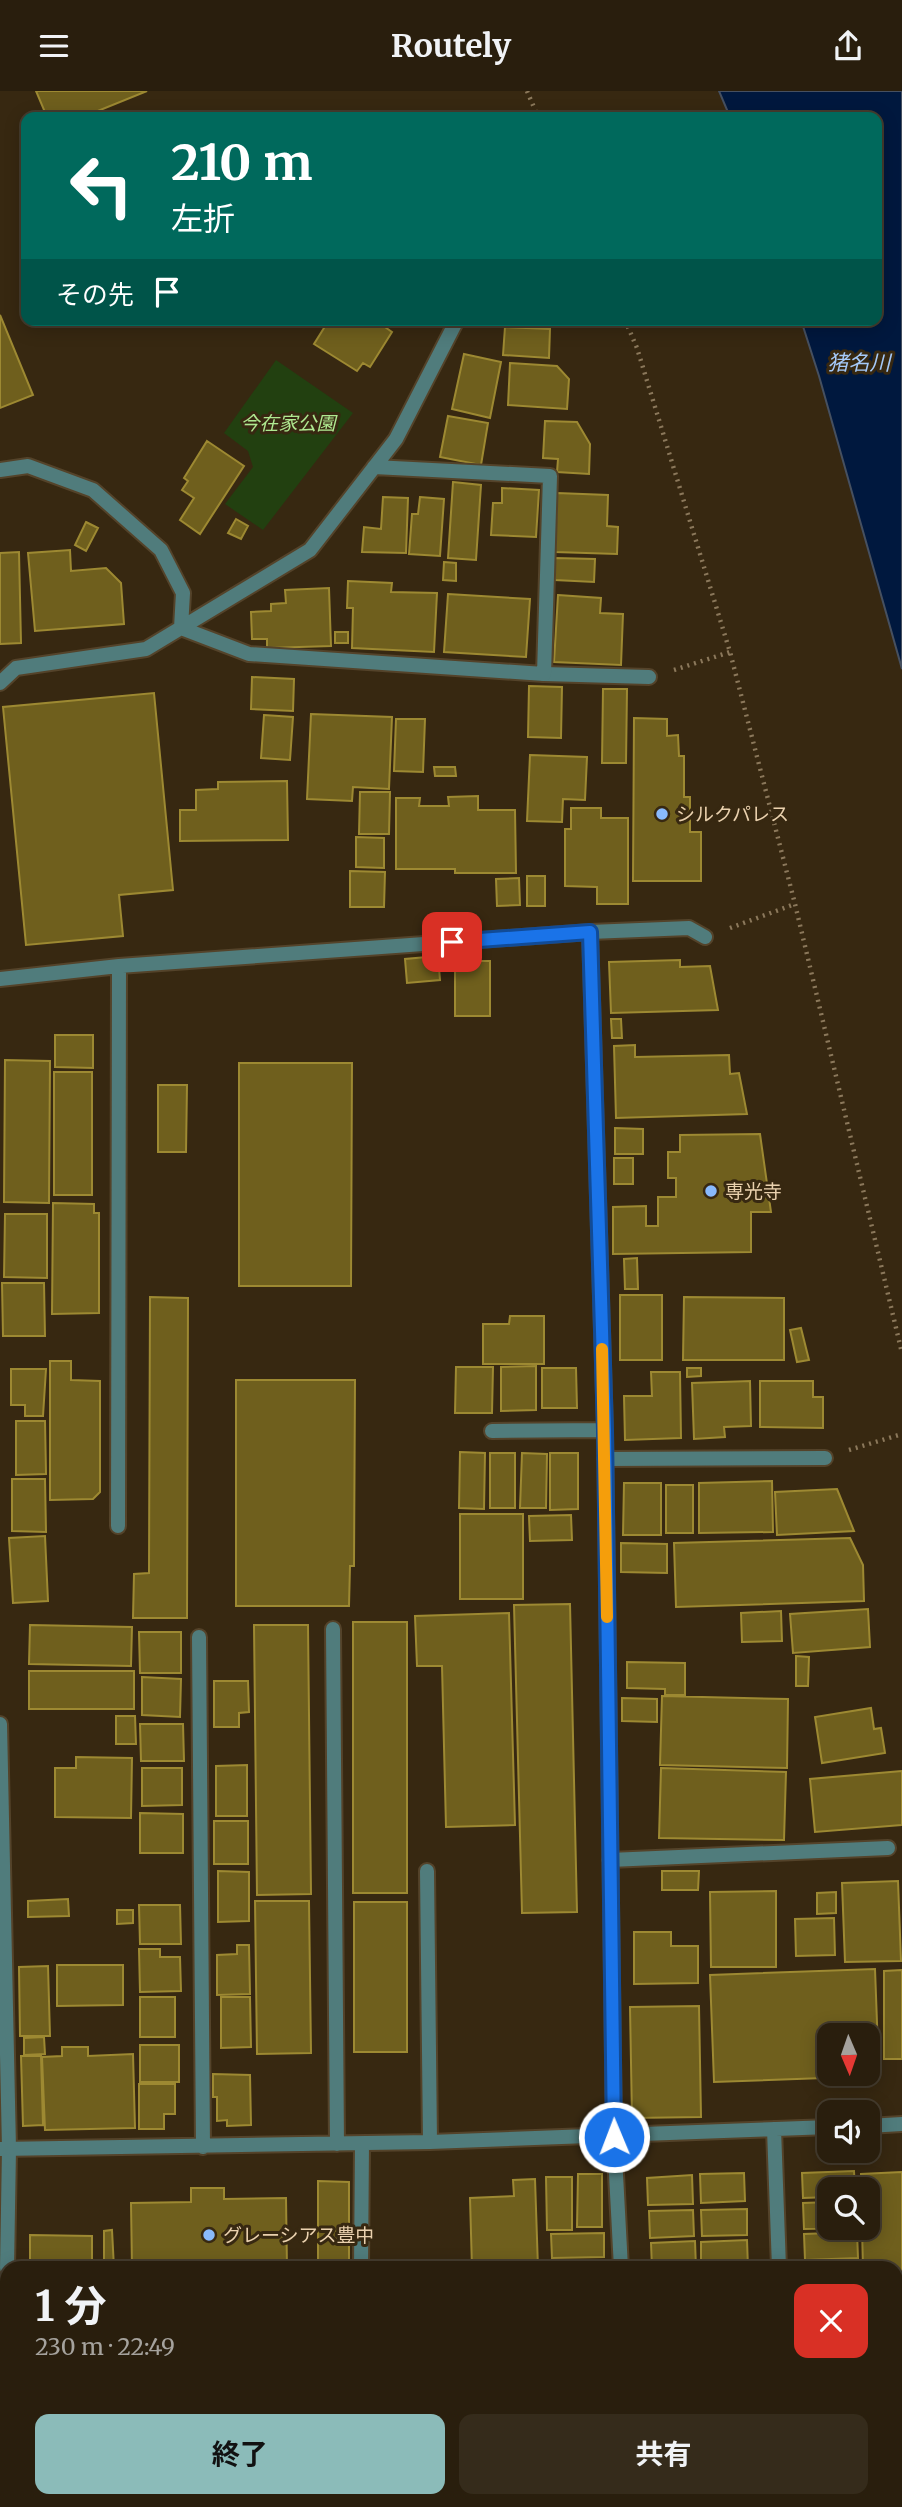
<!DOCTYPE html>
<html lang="ja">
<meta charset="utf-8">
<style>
:root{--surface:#291e0d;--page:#352b1b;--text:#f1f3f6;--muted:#a5a29d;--line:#453c2e;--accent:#8bbbb9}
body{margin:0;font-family:Merriweather,"Noto Sans JP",serif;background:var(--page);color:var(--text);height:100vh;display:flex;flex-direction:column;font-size:26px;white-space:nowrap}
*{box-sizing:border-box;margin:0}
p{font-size:23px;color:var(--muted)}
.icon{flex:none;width:38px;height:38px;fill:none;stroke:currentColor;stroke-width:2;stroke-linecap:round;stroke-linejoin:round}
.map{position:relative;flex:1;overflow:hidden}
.panel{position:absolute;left:0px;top:2170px;width:903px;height:247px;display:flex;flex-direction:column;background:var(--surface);border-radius:21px 21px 0 0;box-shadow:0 4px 18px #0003,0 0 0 2px var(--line)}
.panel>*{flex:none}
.guide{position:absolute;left:21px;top:21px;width:861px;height:214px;border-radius:14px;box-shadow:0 4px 18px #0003,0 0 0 2px var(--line);background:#00695c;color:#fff;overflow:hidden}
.needle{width:46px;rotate:178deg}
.controls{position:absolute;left:817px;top:1932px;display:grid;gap:14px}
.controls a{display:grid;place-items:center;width:63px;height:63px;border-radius:14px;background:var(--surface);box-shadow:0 4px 18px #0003,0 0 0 2px var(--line);font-size:35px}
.pin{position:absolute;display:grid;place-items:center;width:60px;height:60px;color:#fff;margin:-30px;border-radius:14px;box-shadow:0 4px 10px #0006}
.me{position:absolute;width:77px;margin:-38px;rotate:359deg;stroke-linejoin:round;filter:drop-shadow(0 0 5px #0008)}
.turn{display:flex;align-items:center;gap:24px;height:147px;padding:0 35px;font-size:32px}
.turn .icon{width:91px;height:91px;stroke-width:2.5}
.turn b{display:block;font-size:49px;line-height:60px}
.then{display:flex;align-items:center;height:66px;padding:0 35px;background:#0003;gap:14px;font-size:26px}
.round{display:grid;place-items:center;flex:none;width:74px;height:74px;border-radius:14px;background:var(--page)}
.head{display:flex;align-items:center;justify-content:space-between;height:119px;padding:0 35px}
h1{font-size:42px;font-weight:700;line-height:52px}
.action{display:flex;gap:14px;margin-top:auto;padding:14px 35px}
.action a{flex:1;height:80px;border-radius:14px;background:var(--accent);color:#111;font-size:28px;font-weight:700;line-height:80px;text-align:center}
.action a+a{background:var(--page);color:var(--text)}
header{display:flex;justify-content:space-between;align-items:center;height:91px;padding:0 35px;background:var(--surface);font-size:32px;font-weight:700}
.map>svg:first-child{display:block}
.green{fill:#224010}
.water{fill:#00183e;stroke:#465060;stroke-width:2}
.building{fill:#6f5f1d;stroke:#9d8932;stroke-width:2;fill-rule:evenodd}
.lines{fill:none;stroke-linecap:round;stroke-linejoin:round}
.lane-casing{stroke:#54432a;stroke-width:18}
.street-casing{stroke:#54432a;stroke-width:18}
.path{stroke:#8b785b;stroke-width:4.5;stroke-dasharray:2 5;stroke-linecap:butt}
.lane{stroke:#507c7c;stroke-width:14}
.street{stroke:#507c7c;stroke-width:14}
.route-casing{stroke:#114b97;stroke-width:18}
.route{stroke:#1a73e8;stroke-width:12}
.slow{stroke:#f59e0b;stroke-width:12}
.poi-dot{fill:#89bafc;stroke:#372811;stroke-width:2.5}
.labels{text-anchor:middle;stroke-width:6;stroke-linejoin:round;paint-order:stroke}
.park-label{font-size:19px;font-style:italic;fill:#afe991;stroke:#372811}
.poi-label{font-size:19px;fill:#ead1ae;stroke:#372811;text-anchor:start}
.water-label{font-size:21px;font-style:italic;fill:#a5c9f9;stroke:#372811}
</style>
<header><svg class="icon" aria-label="menu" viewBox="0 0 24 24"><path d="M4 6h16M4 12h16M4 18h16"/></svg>Routely<svg class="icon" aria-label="share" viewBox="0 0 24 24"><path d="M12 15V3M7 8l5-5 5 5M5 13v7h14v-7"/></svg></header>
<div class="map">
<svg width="902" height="2416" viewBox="0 0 902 2416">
<rect width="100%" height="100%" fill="#372811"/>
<!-- green -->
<path class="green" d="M276,269L353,322L263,439L225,413L253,376L248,360L224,342Z"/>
<!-- water -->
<path class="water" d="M719,0H902V578L819,285L801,229H877V26H730Z"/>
<!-- building -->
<path class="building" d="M36,0H147L83,26H47Z
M0,224L33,304L0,317Z
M329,229H375L392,241L370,276L363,272L357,280L314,253Z
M505,236L550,238L549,267L503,264Z
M464,263L501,271L490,327L452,318Z
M510,272L557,275L569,288L567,318L508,314Z
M448,325L488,332L481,374L440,366Z
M545,330L577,331L590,353L589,383L557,381L558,368L543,367Z
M207,350L244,375L200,443L180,429L194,407L182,399L188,390L184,387Z
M453,391L481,394L476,469L448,467Z
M502,397L539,399L536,446L491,444L493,412H502Z
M557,402L608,404L607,435L618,436L617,463L555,461Z
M383,406L408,407L406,462L362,461L364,436L381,438Z
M420,406L444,408L440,465L409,463L412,423H418Z
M236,428L248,435L241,448L228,442Z
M86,431L98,437L86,460L75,454Z
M70,459L71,480L106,477L121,492L124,533L35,540L28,462Z
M19,461L21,552L0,553V462Z
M555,467L595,468L594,491L555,489Z
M444,471L456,472V490L443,489Z
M348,490L392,492L391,501L437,502L434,561L352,557L353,517H347Z
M329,497L331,555L267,557V548H252L251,521L271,520V513L286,512L285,499Z
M448,503L530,508L526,566L444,561Z
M558,504L601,507L600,522L623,523L621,574L554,571Z
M335,541H348V552H335Z
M252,586L294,588L293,620L251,618Z
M529,595L562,596L561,647L528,646Z
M603,598H627L626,672H602Z
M154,602L173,799L119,804L123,845L26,854L3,616Z
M311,623L392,626L389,698L353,696L352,710L307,708Z
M264,624L293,626L290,669L261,667Z
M634,627L667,628V645L678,644L679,665H684V706H690V741H701V790H633Z
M396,628H425L423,681L394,680Z
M530,664L587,666L585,709L563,708L562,731L527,730Z
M434,676H455L456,685H435Z
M287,690L288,749L180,750V719H196V699L218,698V691Z
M360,701H390L389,743H359Z
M478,705V719H515L516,782H455V778H396V707H420L419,715H449L448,706Z
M571,717H601V727H628V813H597V796L565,795V738H571Z
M356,746L384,747V777L356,776Z
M350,780L385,781L384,816H350Z
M527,785H545V815H527Z
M519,787L520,814L497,815L496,788Z
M438,865L440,889L407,892L405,868Z
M680,869V876L710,875L718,919L611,922L609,871Z
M455,870H490V925H455Z
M611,928H621L622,947H612Z
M55,944H93V977L55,976Z
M635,954V966L729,964L730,983L739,982L747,1023L616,1027L614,955Z
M5,969L50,970L49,1112L4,1111Z
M239,972H352L351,1195H239Z
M54,981H92V1104H54Z
M158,994H187L186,1061H158Z
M615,1037L643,1038V1063H615Z
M760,1043L771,1121H751V1161L613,1163V1116L646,1115V1135H658V1106H676V1087H668V1061H680V1044Z
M614,1067H633V1093H614Z
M53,1112L94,1113V1122H99V1222L52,1223Z
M5,1123H47V1187L4,1186Z
M637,1167L638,1198H625L624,1168Z
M2,1192H44L45,1245H3Z
M620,1204H662V1269H620Z
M150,1206L188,1207L187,1527H133L134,1483L149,1482Z
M684,1206L784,1207V1269H683Z
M510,1225H544V1273H483V1233H509Z
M801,1237L809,1269L797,1271L790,1239Z
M50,1270H71V1289L100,1290V1401L93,1408L50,1409Z
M536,1275V1319L501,1320V1276Z
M456,1276H493L492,1322H455Z
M542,1277H576L577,1317H542Z
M687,1277H701V1285L687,1286Z
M11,1278H46L43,1325H25V1314H11Z
M651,1281H680L681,1347L625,1349L624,1305H652Z
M236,1289H355L354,1475H350L349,1515H236Z
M750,1290L751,1335L724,1336L725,1346L694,1348L692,1292Z
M760,1290H813V1306H823V1337L760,1336Z
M16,1330H45L46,1383L16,1384Z
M460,1361L485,1362L484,1418L459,1417Z
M490,1362H515V1417H490Z
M522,1362L547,1363L546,1417H520Z
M550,1362H578V1418L550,1419Z
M12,1388H45L46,1441L12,1440Z
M772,1390L773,1441L699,1442V1392Z
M624,1392H661V1444H623Z
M666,1394H693V1442H666Z
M837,1398L854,1440L777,1444L775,1401Z
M460,1423H523V1508H460Z
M571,1424L572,1449L530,1450L529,1425Z
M45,1445L48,1510L13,1512L9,1447Z
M850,1447L863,1474L864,1510L676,1516L674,1452Z
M621,1452L667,1453V1482L621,1481Z
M570,1513L577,1821L522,1822L514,1514Z
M868,1518L870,1556L793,1562L790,1523Z
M781,1520L782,1550L742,1551L741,1522Z
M509,1522L515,1734L446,1736L442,1575H417L415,1525Z
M353,1531H407V1802H353Z
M30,1534L132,1536L131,1575L29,1573Z
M254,1534H308L311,1803L257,1804Z
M139,1541H181V1582H140Z
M796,1565L809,1566L808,1595H796Z
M627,1571L685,1572V1604H665V1598L627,1597Z
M29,1580H134V1618H29Z
M142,1586L181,1588L180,1626L142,1624Z
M214,1590H248L249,1621L239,1622V1636H214Z
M662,1605L788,1608L787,1677L660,1674Z
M622,1607L657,1608V1631L622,1630Z
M871,1617L874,1638L881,1637L885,1662L822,1672L815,1626Z
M116,1625H135L136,1653H116Z
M140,1633H183L184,1670H141Z
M76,1666L132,1667L131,1727L55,1726V1677H76Z
M247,1674V1725H216V1675Z
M142,1677H182V1714L142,1715Z
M661,1677L786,1681L784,1749L659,1747Z
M902,1680V1734L815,1741L810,1688Z
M140,1722L183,1723V1762H140Z
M214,1730H248V1773H214Z
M218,1780L249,1781V1830L218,1831Z
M662,1780H699L698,1799H662Z
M898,1790L901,1870L845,1871L842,1792Z
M776,1800V1876H711L710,1801Z
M836,1801V1822L817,1823V1802Z
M68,1808L69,1825L28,1826V1810Z
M255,1810H309L311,1962L257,1963Z
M354,1811H407V1961H354Z
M139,1814H180L181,1853H140Z
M117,1819H133V1832L117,1833Z
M834,1827L835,1864L796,1865L795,1828Z
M634,1841H671V1855H698V1892L634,1893Z
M237,1854H249L250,1903L217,1904V1864L237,1863Z
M139,1858H160V1866H180L181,1900L140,1901Z
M57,1874H123V1914L57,1915Z
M48,1875L50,1945H20L19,1876Z
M875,1878L879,1985L714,1991L710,1884ZM830,1944H868V1983H830Z
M902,1879V1968H884V1880Z
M140,1906H175V1946H140Z
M221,1906H250L251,1956L221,1957Z
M699,1915L701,2026L632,2027L630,1916Z
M44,1946L45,1963L24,1964V1947Z
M140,1954H179V1991H140Z
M62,1956H88V1965L133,1963L135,2037L45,2039L42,1966L62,1965Z
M21,1965H41L43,2034L23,2035Z
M213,1983L250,1984L251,2034L227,2035V2029L217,2030V2006H213Z
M139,1993H175V2023H164V2038H139Z
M854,2080L855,2098H830V2106L803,2107L802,2082Z
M902,2081V2350H896V2177H863L862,2137H868V2098H861V2083Z
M744,2082L745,2110L701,2112L700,2083Z
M578,2083H602V2136H577Z
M692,2084L693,2113L648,2114L647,2087Z
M546,2086H572V2139H547Z
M535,2088L538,2177H472L470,2107L514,2105L513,2089Z
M318,2090L349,2091V2177H318Z
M191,2097H224V2108L286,2107L287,2177H132L131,2112L191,2111Z
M830,2111V2137H856L804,2138L803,2112Z
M747,2118V2144L702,2145L701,2119Z
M693,2119L694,2145L650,2147L649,2120Z
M112,2139L114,2177H104V2140Z
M857,2141L858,2167L805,2169L804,2143Z
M604,2142V2166L552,2167L551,2143Z
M30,2144L92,2145V2177H30Z
M747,2149L748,2177H701V2151Z
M695,2150L696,2177H652L651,2152Z
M605,2172V2177H553V2173Z
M857,2172V2177H806V2174Z
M896,2359H902V2416H872V2410H896Z
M34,2410H141V2416H97Z
M161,2410H254L253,2416H161Z
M269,2410H287L286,2416H269Z
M319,2410H394V2416H318Z
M479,2410H536V2416H479Z
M556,2410H614V2415L556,2416Z
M655,2410H693V2412L655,2411Z
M709,2410H746V2416H728L727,2410Z
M753,2410H781H771V2415L753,2416Z
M784,2410H809V2416H784Z
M812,2410H837V2411L812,2412Z
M841,2410H865V2414L841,2415Z
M403,2413L447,2415V2416H403Z"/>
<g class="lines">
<defs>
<path id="lane" d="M544,583L649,586"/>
<path id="street" d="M0,379L28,375L93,399L161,459L183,502L181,537L249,563L544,583L550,385L374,376
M0,592L16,577L146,558L310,459L396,348L457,229
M590,841L605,1339L614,2046L621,2177
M0,888L119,875L590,841L689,837L705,846
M492,1340L605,1339
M605,1368L825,1367
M118,1435L119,875
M333,1538L337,2053
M199,1546L203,2056
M0,1633L9,2058L7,2177
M610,1769L888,1757
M427,1780L430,2051
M868,2035L902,2033
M774,2038L779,2177
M0,2058L430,2051L830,2036
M361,2177L362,2053
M0,2306L7,2224
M633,2410V2416"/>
</defs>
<!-- lane casing -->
<use href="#lane" class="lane-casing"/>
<!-- street casing -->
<use href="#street" class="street-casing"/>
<!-- path -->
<path class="path" d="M527,0L538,26
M625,229L637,257L730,561L795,813L902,1262
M674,579L730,561
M730,837L795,813
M849,1359L902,1343"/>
<!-- lane -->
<use href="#lane" class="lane"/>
<!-- street -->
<use href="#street" class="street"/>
</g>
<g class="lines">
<defs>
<path id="route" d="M452,851L590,841L605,1339L614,2046"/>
</defs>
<!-- route casing -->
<use href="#route" class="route-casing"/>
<!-- route -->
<use href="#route" class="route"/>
<!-- slow -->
<path class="slow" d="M602,1258L607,1526"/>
</g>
<!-- markers -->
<g class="poi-dot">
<circle cx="662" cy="723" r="7"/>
<circle cx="711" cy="1100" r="7"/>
<circle cx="209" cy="2144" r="7"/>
</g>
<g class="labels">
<!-- park labels -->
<g class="park-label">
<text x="288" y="339">今在家公園</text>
</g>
<!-- poi labels -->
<g class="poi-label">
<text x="676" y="730">シルクパレス</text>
<text x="725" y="1107">専光寺</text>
<text x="223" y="2151">グレーシアス豊中</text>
</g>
<!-- water labels -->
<g class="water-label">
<text x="859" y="279">猪名川</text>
</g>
</g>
</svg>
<div class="controls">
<a><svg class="needle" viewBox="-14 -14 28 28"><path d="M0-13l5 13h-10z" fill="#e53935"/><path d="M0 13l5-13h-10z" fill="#a5a29d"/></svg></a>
<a><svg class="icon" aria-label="sound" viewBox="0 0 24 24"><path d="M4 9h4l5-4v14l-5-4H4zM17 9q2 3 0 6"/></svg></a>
<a><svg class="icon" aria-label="search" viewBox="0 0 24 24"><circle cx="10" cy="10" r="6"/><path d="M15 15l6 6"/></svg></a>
</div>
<div class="pin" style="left:452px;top:851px;background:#d93025"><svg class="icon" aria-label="arrive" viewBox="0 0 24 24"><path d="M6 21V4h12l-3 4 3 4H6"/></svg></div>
<svg class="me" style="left:614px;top:2046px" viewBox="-20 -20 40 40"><circle r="17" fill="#1a73e8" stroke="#fff" stroke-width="3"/><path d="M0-11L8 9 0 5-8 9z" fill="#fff"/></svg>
<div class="guide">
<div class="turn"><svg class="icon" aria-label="left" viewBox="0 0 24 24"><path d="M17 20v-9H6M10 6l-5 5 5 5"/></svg><div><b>210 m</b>左折</div></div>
<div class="then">その先<svg class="icon" aria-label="arrive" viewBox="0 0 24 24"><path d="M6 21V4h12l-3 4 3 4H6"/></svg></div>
</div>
<section class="panel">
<div class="head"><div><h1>1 分</h1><p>230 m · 22:49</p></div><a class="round" style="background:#d93025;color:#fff"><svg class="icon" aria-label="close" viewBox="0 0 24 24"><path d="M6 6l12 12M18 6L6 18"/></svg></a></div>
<div class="action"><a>終了</a><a>共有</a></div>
</section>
</div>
